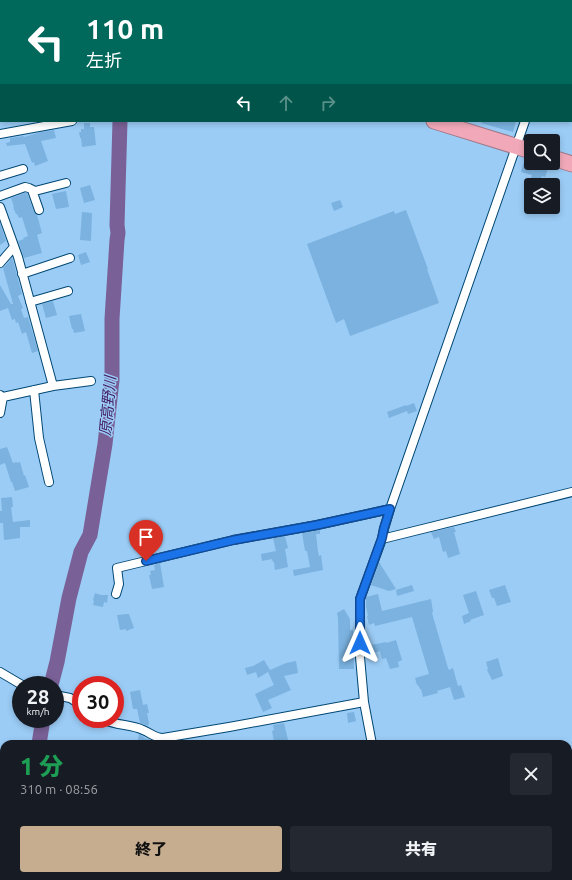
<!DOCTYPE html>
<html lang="ja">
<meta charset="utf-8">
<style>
:root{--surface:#171b24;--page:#242831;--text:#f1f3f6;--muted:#9ea1a6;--accent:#c6ad90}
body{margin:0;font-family:Ubuntu,"Noto Sans JP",sans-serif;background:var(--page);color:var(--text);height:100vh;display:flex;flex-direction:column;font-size:15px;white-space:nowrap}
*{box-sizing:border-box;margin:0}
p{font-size:13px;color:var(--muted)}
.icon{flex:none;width:22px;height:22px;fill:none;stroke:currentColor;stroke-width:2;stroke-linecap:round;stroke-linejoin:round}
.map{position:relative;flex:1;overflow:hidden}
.sheet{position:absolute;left:0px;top:740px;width:572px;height:140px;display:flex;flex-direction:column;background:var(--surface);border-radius:12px 12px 0 0;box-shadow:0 2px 6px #0003}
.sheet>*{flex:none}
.guide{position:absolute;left:0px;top:0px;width:572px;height:122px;box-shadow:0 2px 6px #0003;background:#00695c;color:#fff;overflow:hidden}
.controls{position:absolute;left:524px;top:134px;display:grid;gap:8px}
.controls a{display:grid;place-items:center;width:36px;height:36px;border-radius:4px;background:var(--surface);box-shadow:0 2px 6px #0003;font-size:20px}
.speed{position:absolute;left:12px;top:676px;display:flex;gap:8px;font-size:20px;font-weight:700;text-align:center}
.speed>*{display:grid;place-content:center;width:52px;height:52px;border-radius:50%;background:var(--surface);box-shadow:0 2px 6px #0003;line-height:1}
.speed small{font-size:10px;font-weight:400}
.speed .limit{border:6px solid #d22;background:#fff;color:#111}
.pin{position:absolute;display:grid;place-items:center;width:34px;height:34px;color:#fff;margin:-41px -17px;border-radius:50% 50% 50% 0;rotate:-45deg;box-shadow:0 0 4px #0007}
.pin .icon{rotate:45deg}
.me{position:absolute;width:44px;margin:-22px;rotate:0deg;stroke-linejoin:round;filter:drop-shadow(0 0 3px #0008)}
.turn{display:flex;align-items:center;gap:14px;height:84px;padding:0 20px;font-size:18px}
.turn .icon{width:52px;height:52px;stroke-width:2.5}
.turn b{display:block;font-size:28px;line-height:34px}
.lanes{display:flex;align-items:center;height:38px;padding:0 20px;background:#0003;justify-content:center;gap:20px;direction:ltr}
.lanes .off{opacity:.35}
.round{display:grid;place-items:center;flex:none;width:42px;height:42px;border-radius:4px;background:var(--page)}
.summary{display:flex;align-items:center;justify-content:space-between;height:68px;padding:0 20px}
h1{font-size:24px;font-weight:800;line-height:30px;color:#1e9e55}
.action{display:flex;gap:8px;margin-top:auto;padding:8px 20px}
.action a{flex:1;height:46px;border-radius:4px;background:var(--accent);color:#111;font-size:16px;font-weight:800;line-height:46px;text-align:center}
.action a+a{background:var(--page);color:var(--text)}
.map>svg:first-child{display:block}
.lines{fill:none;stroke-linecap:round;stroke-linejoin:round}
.river{stroke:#796096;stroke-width:15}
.building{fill:#7bb2e0}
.street-casing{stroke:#004774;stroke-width:10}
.secondary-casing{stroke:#004774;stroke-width:14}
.highway-casing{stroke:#a07a8b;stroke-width:17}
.street{stroke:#fff;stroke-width:8}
.secondary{stroke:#fbe5ea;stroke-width:12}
.highway{stroke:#f1a9b9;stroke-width:15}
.route-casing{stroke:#114b97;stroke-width:10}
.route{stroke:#1a73e8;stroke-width:7}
.labels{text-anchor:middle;stroke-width:3;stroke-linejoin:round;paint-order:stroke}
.water-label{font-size:15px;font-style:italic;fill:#431f64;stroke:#9bccf6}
</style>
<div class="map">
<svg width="572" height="880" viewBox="0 0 572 880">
<rect width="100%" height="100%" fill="#9bccf6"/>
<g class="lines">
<!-- river -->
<path class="river" d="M129,1V0
M51,685L57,662L69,598L81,552L90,535L105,444L112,380V319L117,240L118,233L117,225L120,121
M39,744L43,719
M0,867L4,859"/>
</g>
<!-- building -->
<path class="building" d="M482,121H516L513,132L481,123Z
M84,123H90V127H94L96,145L82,147L81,138H80L79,132H81V129H84Z
M54,130L56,138L41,141L48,161L35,166L34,162L32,163L25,144L7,146L6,143L10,142V138L24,136V137L41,132Z
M524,162L548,169L545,177L542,176L540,181L531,178L532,175L521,172Z
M90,185L95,200L84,203L80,188Z
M66,191L69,207L56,209L52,194Z
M25,193H27L34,212L37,215L42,233L37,235L42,253L24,258L18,241L24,239L23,238L28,236L22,217L19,218L17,214H16L13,207H14L11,198Z
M340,200L343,207L334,211L331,203Z
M406,210L428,269H427L439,303L350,336L344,319L336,323L307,244L394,211L395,214Z
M82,212L92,213L91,241L80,240Z
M0,223L6,241L0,245Z
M86,252L90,262L81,265L78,255Z
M12,257L22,294L18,296L23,308L21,309L24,318L28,317L38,351L32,353L26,332L22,334L18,322L16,323L15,319L12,320L8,308L0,311V285L11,304H13L3,268L8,263Z
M53,301L57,315L46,318L42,304Z
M81,314L85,331L74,333L73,329H72L69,316Z
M414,403L417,411L408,414L407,411L389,418L387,412L406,405V406Z
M7,447L13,463L17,462V463L20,462L24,476L25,475L29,487L15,491L12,482H11L5,463L0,465V449Z
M12,497L13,507H11L13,522L30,520V527H20V538L4,540L3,523H0V511H2L1,498Z
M454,527L456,532H454L460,554L448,558L446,551L443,552L439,537L434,539L431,532Z
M320,530V534H316L318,552L319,556L321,555L323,570L294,576L293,570L310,567L307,551H305L302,533Z
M285,536L288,548L285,549L288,567L275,570L274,562H273L272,559L262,561L261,554L276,551L273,538Z
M379,562L396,589L389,591L371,585Z
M160,563L164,587L152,589L149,575H151L150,571L155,570L154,565Z
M412,585L414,591L397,596L396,590Z
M505,585L511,602L497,606L494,598H492L489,590Z
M476,591L484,615L470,620L471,621L464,624L462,616L469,613L463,595Z
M95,593L101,595H108L107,603L104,602L103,607L93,605L94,601L93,600Z
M378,594L382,611L431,599L433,612L432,613L448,668L449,670L453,668L458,686L461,685L465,697L454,700L450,687L437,691L438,693L423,697L421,689H420L418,685H417L415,678L429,674L412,617L375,626L374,623L369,625L367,616H368L366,606V597Z
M344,609L350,619V630H353L354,669H339L338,618L337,613Z
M127,614H129L134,628L126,631V629L120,630L117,615Z
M396,640L402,660L398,662L399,667L390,669L386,658L382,659L380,651L374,653V651H373L371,645L386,642V643Z
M498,658L503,676L492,680L487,670L488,669L486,662Z
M264,660L270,670L286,663L296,661L298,673L284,676L291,690L268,700L272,708L263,712L255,694L274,685L268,672L258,678L256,672L247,675L245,668L253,666Z
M140,690L143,705L147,704L149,713H147L149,723L148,726L140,723L137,709H133L130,692Z
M354,712L356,721L348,723L347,713Z
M284,723L288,740L274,742L272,731L274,730L273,725Z
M139,734L144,737V738L160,743L159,744H137Z"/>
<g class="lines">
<defs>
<path id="street" d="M55,1V0
M264,1V0
M486,1V0
M0,8H1
M0,72L1,71
M0,134L72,121
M0,176L23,169
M32,190L39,210
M0,196L25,187L29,188L35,191L66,183
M0,207L18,257L53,386
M0,263L14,247
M22,274L70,258
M30,302L68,291
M34,390L39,438L49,482
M0,395L3,397L0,413
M3,397L53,386L91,381
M382,539L572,492
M116,594L119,584L117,568L233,540L317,525L390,509
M0,672L22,685
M55,695L70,698L81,705
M103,719C116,726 131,724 143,730C151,733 154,738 163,738L229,727L364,702
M372,744L364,702L360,657V599L382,539L384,529L390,509L525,121
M568,770L572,768
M402,876L404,880"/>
<path id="secondary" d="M468,0L472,1
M571,24H572"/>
<path id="highway" d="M65,0L67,1
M434,121L531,151
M553,158L572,164"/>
</defs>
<!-- street casing -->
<use href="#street" class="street-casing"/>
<!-- secondary casing -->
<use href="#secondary" class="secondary-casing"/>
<!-- highway casing -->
<use href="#highway" class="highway-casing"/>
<!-- street -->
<use href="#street" class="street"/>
<!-- secondary -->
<use href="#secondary" class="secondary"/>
<!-- highway -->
<use href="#highway" class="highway"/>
</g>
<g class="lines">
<defs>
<path id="route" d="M146,561L234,540L317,525L390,509L384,528L382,538L360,599V643"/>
</defs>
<!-- route casing -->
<use href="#route" class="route-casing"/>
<!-- route -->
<use href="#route" class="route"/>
</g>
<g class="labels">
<!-- water labels -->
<g class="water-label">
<text transform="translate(108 406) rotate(-85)" y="5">原高野川</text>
</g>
</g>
</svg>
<div class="controls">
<a><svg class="icon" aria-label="search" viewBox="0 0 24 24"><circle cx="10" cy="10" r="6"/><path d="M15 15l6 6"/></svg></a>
<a><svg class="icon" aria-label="layers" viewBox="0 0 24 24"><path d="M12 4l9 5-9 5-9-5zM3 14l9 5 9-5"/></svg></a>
</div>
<div class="speed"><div>28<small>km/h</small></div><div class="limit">30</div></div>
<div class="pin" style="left:146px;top:561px;background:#d93025"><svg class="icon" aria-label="arrive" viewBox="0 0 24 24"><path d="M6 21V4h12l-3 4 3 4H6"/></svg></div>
<svg class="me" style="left:360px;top:643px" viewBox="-20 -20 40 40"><path d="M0-17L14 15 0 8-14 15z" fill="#1a73e8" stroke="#fff" stroke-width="4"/></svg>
<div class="guide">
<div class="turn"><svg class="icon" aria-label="left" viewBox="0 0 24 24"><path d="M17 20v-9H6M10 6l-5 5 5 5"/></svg><div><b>110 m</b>左折</div></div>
<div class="lanes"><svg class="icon" aria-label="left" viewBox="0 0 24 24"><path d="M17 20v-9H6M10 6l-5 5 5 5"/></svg><svg class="icon off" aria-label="ahead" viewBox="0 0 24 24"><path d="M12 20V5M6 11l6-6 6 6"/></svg><svg class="icon off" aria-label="right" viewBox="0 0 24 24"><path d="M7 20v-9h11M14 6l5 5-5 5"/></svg></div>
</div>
<section class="sheet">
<div class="summary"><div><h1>1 分</h1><p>310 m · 08:56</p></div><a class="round"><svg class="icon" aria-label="close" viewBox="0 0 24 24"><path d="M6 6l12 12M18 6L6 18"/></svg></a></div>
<div class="action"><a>終了</a><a>共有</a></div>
</section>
</div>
